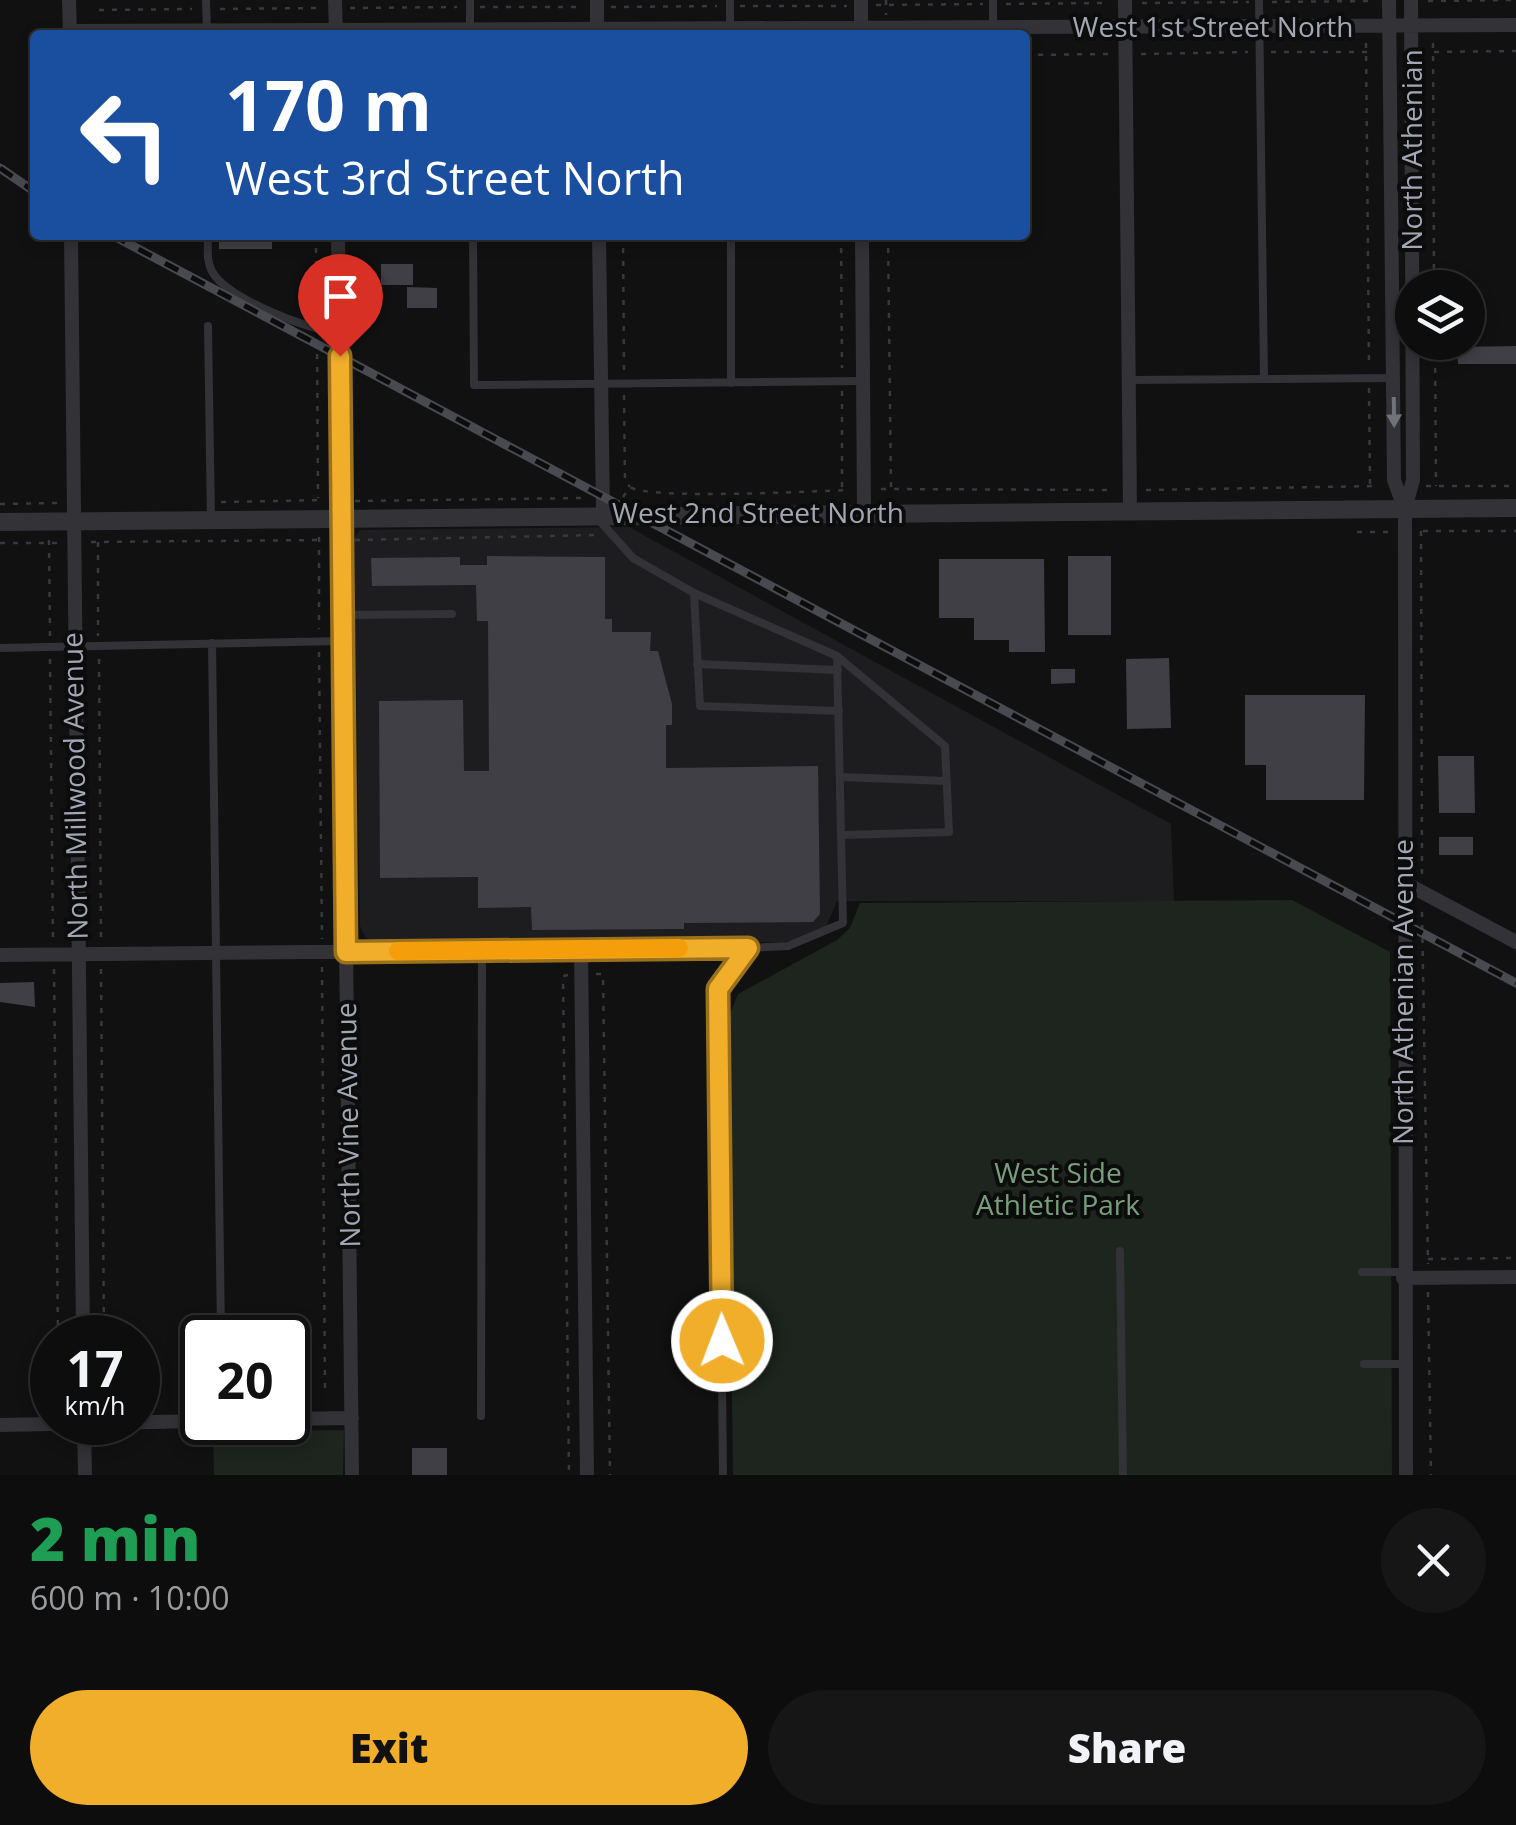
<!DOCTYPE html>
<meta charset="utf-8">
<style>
:root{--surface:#0d0d0e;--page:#161617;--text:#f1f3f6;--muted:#9a9c9e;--line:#2d2d2e;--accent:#f0ae2b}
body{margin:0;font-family:"Open Sans",sans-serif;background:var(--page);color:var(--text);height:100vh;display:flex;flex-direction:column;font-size:38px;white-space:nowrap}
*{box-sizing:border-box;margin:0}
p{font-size:32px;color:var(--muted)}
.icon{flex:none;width:55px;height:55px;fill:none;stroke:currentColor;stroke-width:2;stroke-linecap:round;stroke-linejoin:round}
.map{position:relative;height:1475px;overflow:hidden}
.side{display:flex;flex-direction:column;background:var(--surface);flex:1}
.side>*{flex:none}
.guide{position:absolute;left:30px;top:30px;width:1000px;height:210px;border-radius:10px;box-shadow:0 5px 15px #0003,0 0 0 2px var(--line);background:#1a4fa0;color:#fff;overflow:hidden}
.tools{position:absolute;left:1395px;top:270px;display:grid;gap:20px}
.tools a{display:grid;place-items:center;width:90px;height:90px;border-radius:50%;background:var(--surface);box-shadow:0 5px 15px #0003,0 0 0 2px var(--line);font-size:50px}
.speed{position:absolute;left:30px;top:1315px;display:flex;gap:20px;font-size:50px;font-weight:700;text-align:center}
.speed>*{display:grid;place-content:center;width:130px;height:130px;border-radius:50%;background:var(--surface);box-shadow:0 5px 15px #0003,0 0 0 2px var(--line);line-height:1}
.speed small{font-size:25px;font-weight:400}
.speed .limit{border:5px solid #111;border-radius:15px;background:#fff;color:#111}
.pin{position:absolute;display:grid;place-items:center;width:85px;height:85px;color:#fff;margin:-102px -42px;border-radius:50% 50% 50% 0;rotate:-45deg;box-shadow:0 0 10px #0007}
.pin .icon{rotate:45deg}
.me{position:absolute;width:110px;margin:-55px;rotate:359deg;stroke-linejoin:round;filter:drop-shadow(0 0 8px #0008)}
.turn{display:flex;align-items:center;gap:35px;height:210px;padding:0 30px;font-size:45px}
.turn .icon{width:130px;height:130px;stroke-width:2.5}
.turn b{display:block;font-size:70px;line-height:85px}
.round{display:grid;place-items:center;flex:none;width:105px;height:105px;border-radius:52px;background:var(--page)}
.overview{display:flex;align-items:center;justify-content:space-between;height:170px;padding:0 30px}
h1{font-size:60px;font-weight:800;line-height:75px;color:#1e9e55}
.action{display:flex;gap:20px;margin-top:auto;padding:20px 30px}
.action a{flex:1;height:115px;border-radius:60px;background:var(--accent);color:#111;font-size:40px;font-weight:800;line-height:115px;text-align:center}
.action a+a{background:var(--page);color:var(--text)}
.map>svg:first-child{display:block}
.built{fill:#1d1d1f}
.green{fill:#1d251e}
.building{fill:#3f3f45}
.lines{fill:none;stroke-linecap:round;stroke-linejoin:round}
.path{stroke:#38393e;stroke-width:2.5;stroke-dasharray:5 8;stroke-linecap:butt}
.service{stroke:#323237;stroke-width:8}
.minor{stroke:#323237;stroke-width:14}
.tertiary{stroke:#323237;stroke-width:18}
.rail-casing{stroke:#494a50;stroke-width:9}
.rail{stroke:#0c0c0d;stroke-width:5;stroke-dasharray:15;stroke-linecap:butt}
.oneway{fill:#70727b}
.route-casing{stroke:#9c711c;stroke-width:25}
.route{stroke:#f0ae2b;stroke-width:18}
.slow{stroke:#f59e0b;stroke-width:18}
.labels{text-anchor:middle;stroke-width:8;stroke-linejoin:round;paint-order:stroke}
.street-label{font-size:28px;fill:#a2a7b3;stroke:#0c0c0d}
.park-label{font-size:28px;fill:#799e7b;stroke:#0c0c0d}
</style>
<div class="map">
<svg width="1516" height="1475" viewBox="0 0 1516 1475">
<rect width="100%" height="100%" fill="#111112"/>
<!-- built -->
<path class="built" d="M629,527L1171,824L1174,901H837L826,927L811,937L783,942H375L365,937L360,926L354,538L360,530Z"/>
<!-- green -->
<path class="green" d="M1292,900L1390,952L1392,1475H733L727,1022L738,994L837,940L850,928L860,903Z
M344,1430L343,1475H214L213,1432Z"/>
<!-- building -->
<path class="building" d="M219,235H272V249H219Z
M381,264H413V285H381Z
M407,287L437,288V308H407Z
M1516,346V364H1458L1457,347Z
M487,556L605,557V619H612V632H651L650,651H658L672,704V725H666V768L818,766L820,914L813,922L684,923V929L532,930L531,907L478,908V877L380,878L379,701L463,700L464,771H489L488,621H477L476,585L372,586L371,558L460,557V565H487Z
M1068,556H1111V635H1068Z
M939,559H1044L1045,652H1009V640H974V618H939Z
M1169,658L1171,728L1127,729L1126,659Z
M1051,669H1075V683L1051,684Z
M1245,695H1365L1364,800H1266V765H1245Z
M1438,756H1474L1475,813H1439Z
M1439,837H1473V855H1439Z
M34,982L35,1007L0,1002V983Z
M412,1448H447V1475H412Z"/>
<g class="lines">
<!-- path -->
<path class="path" d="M886,0V15
M1428,1L1516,0
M1272,2L1374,1
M1142,3L1249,2
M1006,4L1108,3
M876,5L983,4
M740,6H847
M480,7H582
M611,7L717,6
M350,8L457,7
M220,9L322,8
M99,10L192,9
M1366,43L1369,365
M1433,43L1434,288
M1271,52H1373
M1434,52L1516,51
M1141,54L1248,52
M1025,55L1108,54
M316,235V318
M623,235L624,372
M841,235L842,368
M888,235L891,488
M317,341L318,498
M1435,342L1436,486
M1369,388L1370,485
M842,391V490
M624,395L625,481L630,487
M1426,486H1516
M881,489L1113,490
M1146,490L1378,486
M623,497L630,487C648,500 817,491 849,490
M355,501L584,498
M221,502L323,500
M0,504L58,503
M1421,531L1422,874
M1423,531H1516
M1357,532H1390
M319,537V629
M49,540L50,636
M355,540L597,535
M91,542L325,540
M98,542V636
M0,543H58
M319,652L322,939
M50,659L53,941
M99,659L101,941
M1422,912L1428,1264
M322,967L325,1395
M54,969L58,1338
M101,969L104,1338
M596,974H603L610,1475
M568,975L563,976L569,1473
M1428,1259L1516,1258
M1428,1292L1431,1475"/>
<!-- service -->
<path class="service" d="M206,0L207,31
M470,0V31
M730,0V30
M1259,0L1264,379
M993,29V0
M208,235C208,248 206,262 213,273C229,299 310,331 340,333
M473,235L474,385L863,381
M731,235V383
M208,326L211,521
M1129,380L1393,378
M599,520L633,558L694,593L837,656L843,923L788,946L748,948L718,989L723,1475
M694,593L700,706L839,711
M342,615L452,614
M212,643L221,1338
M0,648L342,641
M837,656L945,746L949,832L843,835
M697,664L838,670
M841,777L947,781
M1120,1251L1123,1475
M1362,1272H1403
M1364,1364H1404
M481,1416L482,951"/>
<!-- minor -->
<path class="minor" d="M69,0L70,35
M335,0L336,35
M597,0V35
M861,0V34
M1125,0L1130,510
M1389,0L1394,480L1404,508
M70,31L1516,25
M71,235L83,1338
M338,235L352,1475
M599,235L603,514
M862,235L864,512
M1403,882L1516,942
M581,948L587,1475
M0,955L748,948
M1403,1278L1516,1277
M288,1419L352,1418
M84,1422L85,1475
M0,1425L202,1421
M1406,1475L1405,509L1413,480L1411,0"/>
<!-- tertiary -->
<path class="tertiary" d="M0,522L1516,508"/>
<defs>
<path id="rail" d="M0,168L35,192
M112,235L1516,983"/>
</defs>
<!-- rail casing -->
<use href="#rail" class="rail-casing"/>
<!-- rail -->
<use href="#rail" class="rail"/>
</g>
<!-- one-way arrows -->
<defs><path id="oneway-solid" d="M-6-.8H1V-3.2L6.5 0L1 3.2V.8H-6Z" transform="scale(2.5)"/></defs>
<use class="oneway" href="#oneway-solid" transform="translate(1394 412) rotate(89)"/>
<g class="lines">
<defs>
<path id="route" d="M340,356L346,952L748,948L718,989L722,1341"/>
</defs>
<!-- route casing -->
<use href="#route" class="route-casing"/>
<!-- route -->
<use href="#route" class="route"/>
<!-- slow -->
<path class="slow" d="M398,951L679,948"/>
</g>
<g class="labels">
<!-- street labels -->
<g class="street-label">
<text x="1213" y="37">West 1st Street North</text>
<text transform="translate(1412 150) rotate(-90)" y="10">North Athenian</text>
<text x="758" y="523">West 2nd Street North</text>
<text transform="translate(75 786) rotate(-91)" y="10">North Millwood Avenue</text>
<text transform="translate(1403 992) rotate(-90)" y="10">North Athenian Avenue</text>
<text transform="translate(348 1125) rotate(-91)" y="10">North Vine Avenue</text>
</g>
<!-- park labels -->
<g class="park-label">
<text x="1058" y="1183">West Side<tspan x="1058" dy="32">Athletic Park</tspan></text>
</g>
</g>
</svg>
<div class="tools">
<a><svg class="icon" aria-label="layers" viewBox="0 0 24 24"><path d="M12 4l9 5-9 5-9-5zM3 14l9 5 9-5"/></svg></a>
</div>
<div class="speed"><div>17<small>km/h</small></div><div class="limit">20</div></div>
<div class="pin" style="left:340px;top:356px;background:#d93025"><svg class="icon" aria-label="arrive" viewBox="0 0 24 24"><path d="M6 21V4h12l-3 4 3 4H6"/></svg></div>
<svg class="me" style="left:722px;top:1341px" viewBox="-20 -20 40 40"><circle r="17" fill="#f0ae2b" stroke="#fff" stroke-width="3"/><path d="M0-11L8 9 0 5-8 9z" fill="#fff"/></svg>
<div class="guide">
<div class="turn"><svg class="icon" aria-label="left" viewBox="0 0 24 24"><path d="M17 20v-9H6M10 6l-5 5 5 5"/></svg><div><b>170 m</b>West 3rd Street North</div></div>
</div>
</div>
<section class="side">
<div class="overview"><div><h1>2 min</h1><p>600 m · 10:00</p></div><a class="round"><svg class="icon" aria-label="close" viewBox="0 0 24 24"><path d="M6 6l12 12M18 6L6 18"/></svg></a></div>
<div class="action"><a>Exit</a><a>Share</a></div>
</section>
